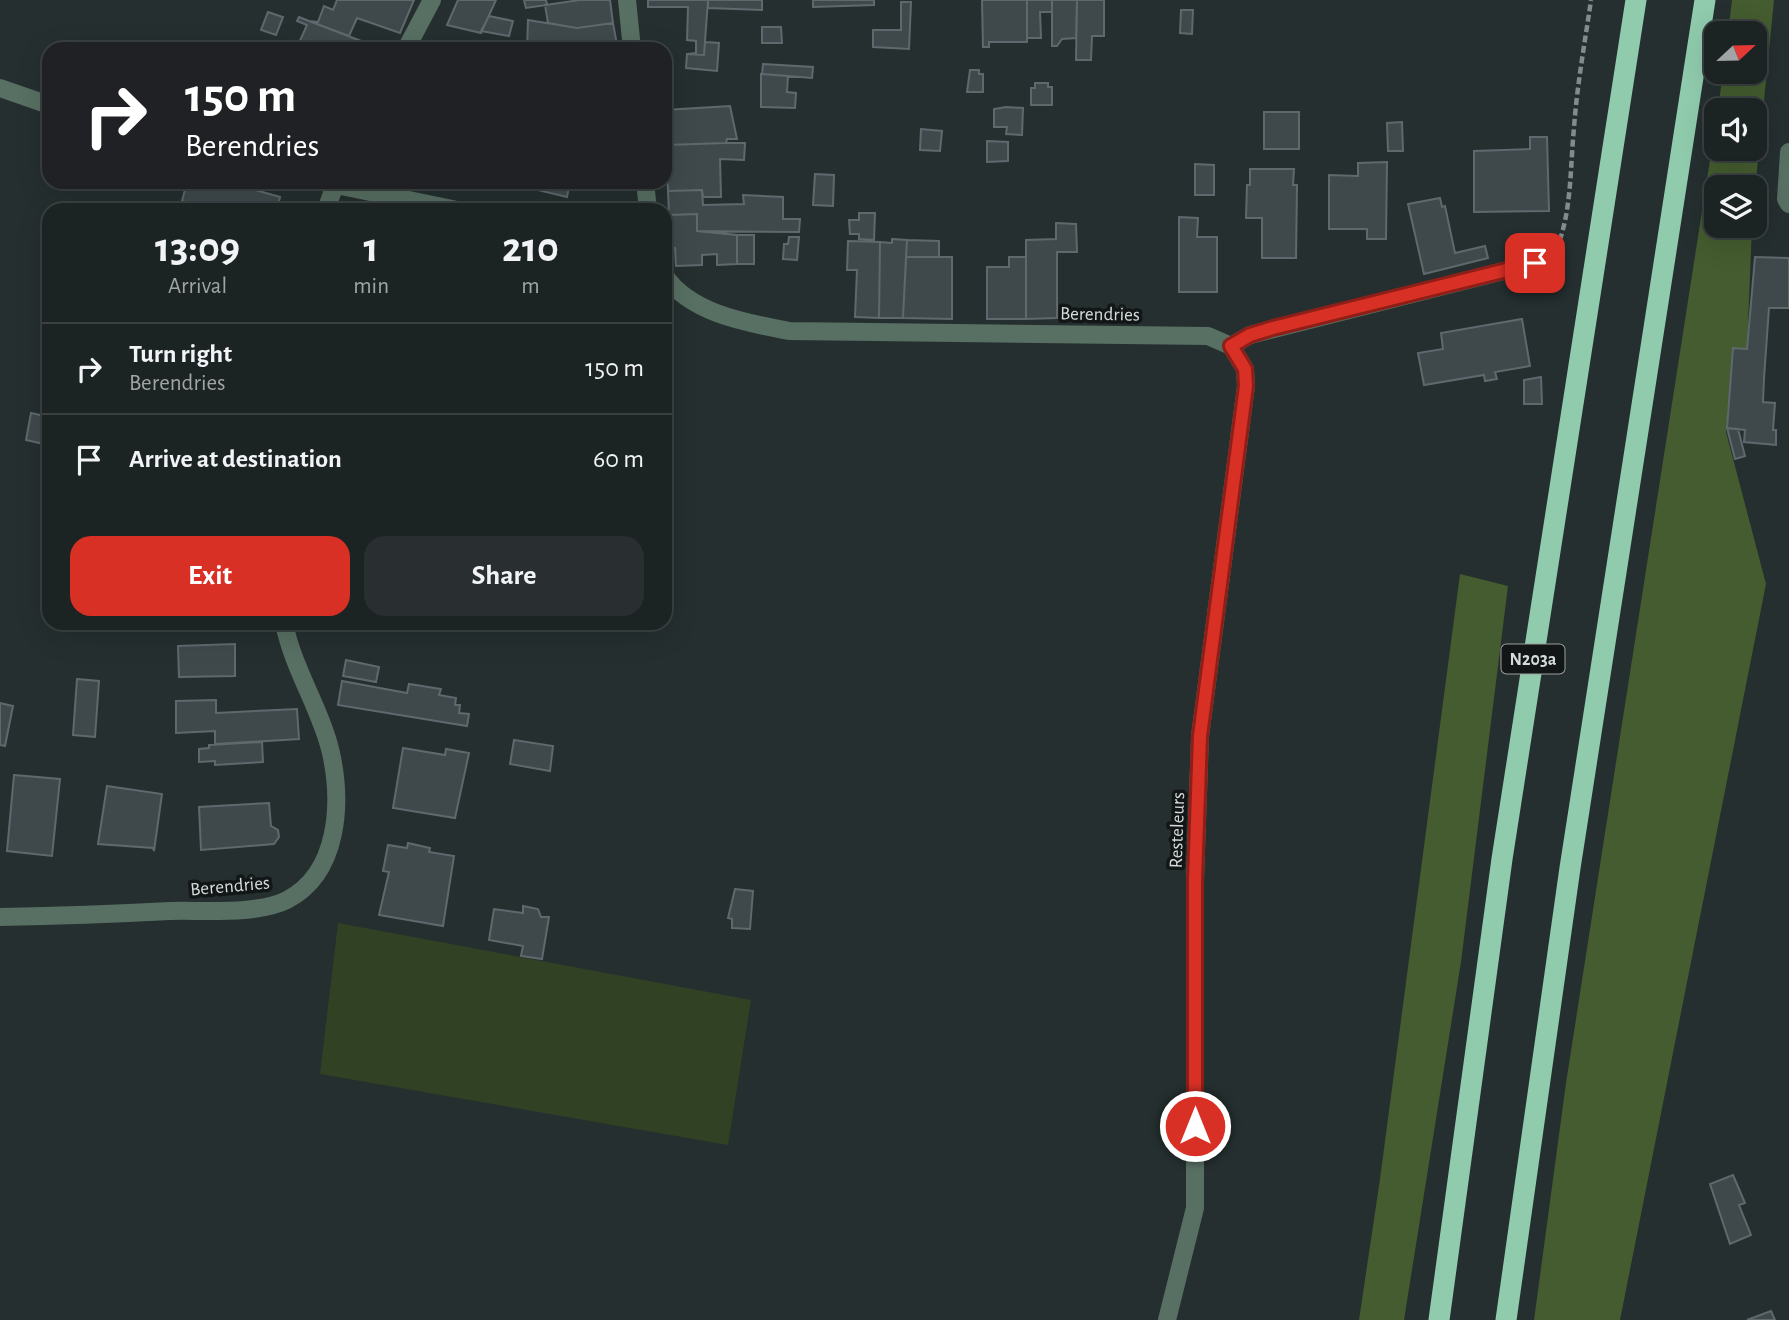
<!DOCTYPE html>
<style>
:root{--surface:#1c2323;--page:#292f30;--text:#f1f3f6;--muted:#a0a4a6;--line:#3a4041;--accent:#d93025}
body{margin:0;font-family:"Alegreya Sans",sans-serif;background:var(--page);color:var(--text);height:100vh;display:flex;flex-direction:column;font-size:26px;white-space:nowrap}
*{box-sizing:border-box;margin:0}
p{font-size:23px;color:var(--muted)}
.icon{flex:none;width:38px;height:38px;fill:none;stroke:currentColor;stroke-width:2;stroke-linecap:round;stroke-linejoin:round}
.map{position:relative;flex:1;overflow:hidden}
.sheet{position:absolute;left:42px;top:203px;width:630px;height:427px;display:flex;flex-direction:column;background:var(--surface);border-radius:21px;box-shadow:0 7px 28px #0002,0 0 0 2px var(--line)}
.sheet>*{flex:none}
.top-card{position:absolute;left:42px;top:42px;width:630px;height:147px;border-radius:21px;box-shadow:0 7px 28px #0002,0 0 0 2px var(--line);background:#202124;color:#fff;overflow:hidden}
.needle{width:46px;rotate:68deg}
.fabs{position:absolute;left:1704px;top:21px;display:grid;gap:14px}
.fabs a{display:grid;place-items:center;width:63px;height:63px;border-radius:14px;background:var(--surface);box-shadow:0 7px 28px #0002,0 0 0 2px var(--line);font-size:35px}
.pin{position:absolute;display:grid;place-items:center;width:60px;height:60px;color:#fff;margin:-30px;border-radius:14px;box-shadow:0 4px 10px #0006}
.me{position:absolute;width:77px;margin:-38px;rotate:0deg;stroke-linejoin:round;filter:drop-shadow(0 0 5px #0008)}
.turn{display:flex;align-items:center;gap:24px;height:147px;padding:0 28px;font-size:32px}
.turn .icon{width:91px;height:91px;stroke-width:2.5}
.turn b{display:block;font-size:49px;line-height:60px}
.eta{display:flex;justify-content:space-evenly;align-items:center;height:119px;text-align:center}
.eta b{font-size:42px;font-weight:700;line-height:49px}
.button{display:flex;gap:14px;margin-top:auto;padding:14px 28px}
.button a{flex:1;height:80px;border-radius:21px;background:var(--accent);color:#fff;font-size:28px;font-weight:700;line-height:80px;text-align:center}
.button a+a{background:var(--page);color:var(--text)}
ul{padding:0;list-style:none}
li{display:flex;align-items:center;gap:21px;height:91px;padding:0 28px;border-top:2px solid var(--line)}
li div{flex:1}
li b{display:block;font-size:26px}
li em{font-style:normal}
.map>svg:first-child{display:block}
.green{fill:#314124}
.forest{fill:#445c2f}
.building{fill:#3f494c;stroke:#5f696d;stroke-width:2}
.lines{fill:none;stroke-linecap:round;stroke-linejoin:round}
.path{stroke:#838c8b;stroke-width:4.5;stroke-dasharray:7 3.5;stroke-linecap:butt}
.minor{stroke:#586f63;stroke-width:18}
.highway{stroke:#90cbad;stroke-width:21}
.route-casing{stroke:#8d1f18;stroke-width:18}
.route{stroke:#d93025;stroke-width:12}
.labels{text-anchor:middle;stroke-width:7;stroke-linejoin:round;paint-order:stroke}
.shield{fill:#121616;stroke:#9aa09f;stroke-width:2}
.shield-label{font-size:18px;font-weight:bold;fill:#d4dbda}
.street-label{font-size:19px;fill:#d4dbda;stroke:#121616}
</style>
<div class="map">
<svg width="1789" height="1320" viewBox="0 0 1789 1320">
<rect width="100%" height="100%" fill="#252f2f"/>
<!-- green -->
<path class="green" d="M338,923L751,1000L728,1145L320,1074Z"/>
<!-- forest -->
<path class="forest" d="M1732,0H1774L1755,190L1717,187V226H1752L1747,349L1733,348L1726,432L1766,584L1620,1320H1534L1566,1083L1717,115V149H1755V110H1718L1723,72H1755V33H1728Z
M1460,574L1508,586L1461,962L1404,1320H1359L1380,1179Z"/>
<!-- building -->
<path class="building" d="M337,0H414L400,33L357,18L349,36L309,21L318,22L324,6L333,10Z
M458,0H496L481,33L447,25Z
M524,0H546L547,5L526,8Z
M580,0H610L613,23L577,28L548,23L545,5Z
M648,0H708L704,55L687,54L696,53V41L687,40L688,7H648Z
M708,0H762V10L708,8Z
M813,0H874V5L813,7Z
M982,0H1027V42H989V47H983Z
M1027,0H1052V12H1040L1041,38H1027Z
M1052,0H1077L1076,38L1062,39L1057,46H1052Z
M1077,0H1104V36H1092L1091,60H1076Z
M901,2H911L909,49L873,47V30H901Z
M1181,10H1193L1192,34L1180,33Z
M268,12L283,17L276,35L261,30Z
M489,16L513,21L509,36L481,31Z
M299,17L309,21L382,49H315L299,43L307,25L297,21Z
M528,20L577,28L613,23L617,45L594,49H527Z
M762,27H781L782,43H762Z
M292,41L315,49H270L272,43L289,49Z
M705,42L719,43L717,71L686,68L687,54L704,55Z
M763,64L813,67L812,78L762,74Z
M970,70H979V74H983V92H967Z
M761,74L788,76L787,92L796,93L795,108L761,107Z
M1035,83H1048V87H1052V105H1031V88H1035Z
M730,106L737,139H727L726,143L666,145L665,110Z
M1006,107L1023,108L1022,135L1006,134L1007,127H994V109Z
M1264,112H1299V149H1264Z
M1402,122L1403,151H1388L1387,123Z
M921,129L942,131L940,151L920,150Z
M1530,137H1547L1549,211L1474,212V151L1530,149Z
M987,141L1008,142V161L987,162Z
M726,143H745L744,160L720,159L721,197H703L702,190L668,191L666,145Z
M1387,162L1386,239H1367V229H1329V175L1358,176V163Z
M1195,164L1214,165V195H1195Z
M1250,169H1294L1293,185H1297L1296,258H1262V218H1246L1247,185H1250Z
M815,174L834,175L833,206L813,205Z
M187,182H227L280,197L277,210H214L182,201Z
M505,182H570L567,197Z
M702,190L703,205L744,204L743,195L783,197V219H800L799,232L697,231V214L669,215L668,191Z
M1440,198L1442,207L1445,206L1455,253L1485,246L1488,258L1424,274L1408,204Z
M859,213H875L874,240L859,239V234H850L849,220H859Z
M697,214V231L737,235V264L717,265V254L702,255V265L676,266L675,248H671L669,215Z
M1179,217L1198,218L1197,237H1217V292H1179Z
M1056,223L1076,224L1077,252H1057V318L1026,319V240L1056,239Z
M737,235H754V264H737Z
M789,237H799L797,260L783,259L784,244H788Z
M892,239L907,240L903,318H879L880,242L892,243Z
M907,240L939,241V257H906Z
M848,241L880,242L879,318L855,317L857,270H847Z
M906,257H952V319L903,318Z
M1009,257H1026V319H987V267H1009Z
M1755,257L1789,258V308H1769L1764,378L1763,402L1775,403L1773,430H1776V445L1744,442L1745,430L1727,428L1733,348L1747,349Z
M665,313L671,315L665,366Z
M1522,319L1530,366L1495,372L1497,379L1485,381L1484,375L1424,385L1418,353L1443,349L1441,333Z
M1541,377L1542,404H1524V380Z
M31,413L49,417L44,444L26,440Z
M1727,428L1738,429L1745,456L1735,459Z
M235,644V676L179,677L178,646Z
M346,660L379,667L376,682L343,676Z
M77,679L99,681L95,737L73,735Z
M342,681L407,693L409,684L441,689L439,695L456,698L455,705H460L459,713L469,714L467,726L338,705Z
M216,700V713L297,709L299,739L215,744V731L176,733V701Z
M0,703L13,706L5,746L0,745Z
M514,740L553,746L550,771L510,764Z
M262,742L263,762L215,765V761L199,762V749L209,748V745Z
M403,748L445,755L446,749L469,753L455,818L393,808Z
M14,775L60,779L52,856L7,851Z
M107,786L162,794L154,851L153,848L98,844Z
M269,803L271,826L278,830L279,837L274,844L201,850L199,807Z
M408,843L430,848L429,852L454,856L443,926L379,915L389,872L383,871L388,845L407,848Z
M735,889L753,891L750,929L732,928V919L728,918Z
M523,906L538,909L541,917H549L542,959L521,956L523,946L489,940L494,909L523,913Z
M1733,1175L1745,1203L1739,1205L1751,1235L1730,1244L1710,1184Z
M1771,1311L1775,1320H1747Z"/>
<g class="lines">
<!-- path -->
<path class="path" d="M1556,250C1572,213 1570,167 1574,128C1577,85 1585,42 1591,0"/>
<!-- minor -->
<path class="minor" d="M627,0L632,49
M406,49L432,0
M0,88L49,105
M1789,152L1786,199L1789,204
M322,182L457,210
M645,182L648,210
M326,210L336,182
M665,276C691,314 748,323 789,331L1208,336L1231,346L1250,335L1535,263
M0,917C57,916 114,914 170,911C204,910 257,915 287,900C339,873 342,803 331,753C321,709 293,669 284,623
M1167,1320L1195,1208V880L1200,736L1246,386L1245,369L1231,346"/>
<!-- highway -->
<path class="highway" d="M1439,1320L1502,859L1636,0
M1506,1320L1570,868L1705,0"/>
</g>
<g class="lines">
<defs>
<path id="route" d="M1195,1126V880L1200,736L1246,386L1245,369L1231,346L1250,335L1273,328L1535,263"/>
</defs>
<!-- route casing -->
<use href="#route" class="route-casing"/>
<!-- route -->
<use href="#route" class="route"/>
</g>
<g class="labels">
<!-- shield labels -->
<rect class="shield" x="1501.5" y="644.5" width="63" height="29" rx="5"/>
<g class="shield-label">
<text x="1533" y="665">N203a</text>
</g>
<!-- street labels -->
<g class="street-label">
<text transform="translate(1100 313) rotate(1)" y="7">Berendries</text>
<text transform="translate(1176 830) rotate(-88)" y="7">Resteleurs</text>
<text transform="translate(230 885) rotate(-5)" y="7">Berendries</text>
</g>
</g>
</svg>
<div class="fabs">
<a><svg class="needle" viewBox="-14 -14 28 28"><path d="M0-13l5 13h-10z" fill="#e53935"/><path d="M0 13l5-13h-10z" fill="#a0a4a6"/></svg></a>
<a><svg class="icon" aria-label="sound" viewBox="0 0 24 24"><path d="M4 9h4l5-4v14l-5-4H4zM17 9q2 3 0 6"/></svg></a>
<a><svg class="icon" aria-label="layers" viewBox="0 0 24 24"><path d="M12 4l9 5-9 5-9-5zM3 14l9 5 9-5"/></svg></a>
</div>
<div class="pin" style="left:1535px;top:263px;background:#d93025"><svg class="icon" aria-label="arrive" viewBox="0 0 24 24"><path d="M6 21V4h12l-3 4 3 4H6"/></svg></div>
<svg class="me" style="left:1195px;top:1126px" viewBox="-20 -20 40 40"><circle r="17" fill="#d93025" stroke="#fff" stroke-width="3"/><path d="M0-11L8 9 0 5-8 9z" fill="#fff"/></svg>
<div class="top-card">
<div class="turn"><svg class="icon" aria-label="right" viewBox="0 0 24 24"><path d="M7 20v-9h11M14 6l5 5-5 5"/></svg><div><b>150 m</b>Berendries</div></div>
</div>
<section class="sheet">
<div class="eta">
<div><b>13:09</b><p>Arrival</p></div>
<div><b>1</b><p>min</p></div>
<div><b>210</b><p>m</p></div>
</div>
<ul>
<li><svg class="icon" aria-label="right" viewBox="0 0 24 24"><path d="M7 20v-9h11M14 6l5 5-5 5"/></svg><div><b>Turn right</b><p>Berendries</p></div><em>150 m</em></li>
<li><svg class="icon" aria-label="arrive" viewBox="0 0 24 24"><path d="M6 21V4h12l-3 4 3 4H6"/></svg><div><b>Arrive at destination</b></div><em>60 m</em></li>
</ul>
<div class="button"><a>Exit</a><a>Share</a></div>
</section>
</div>
